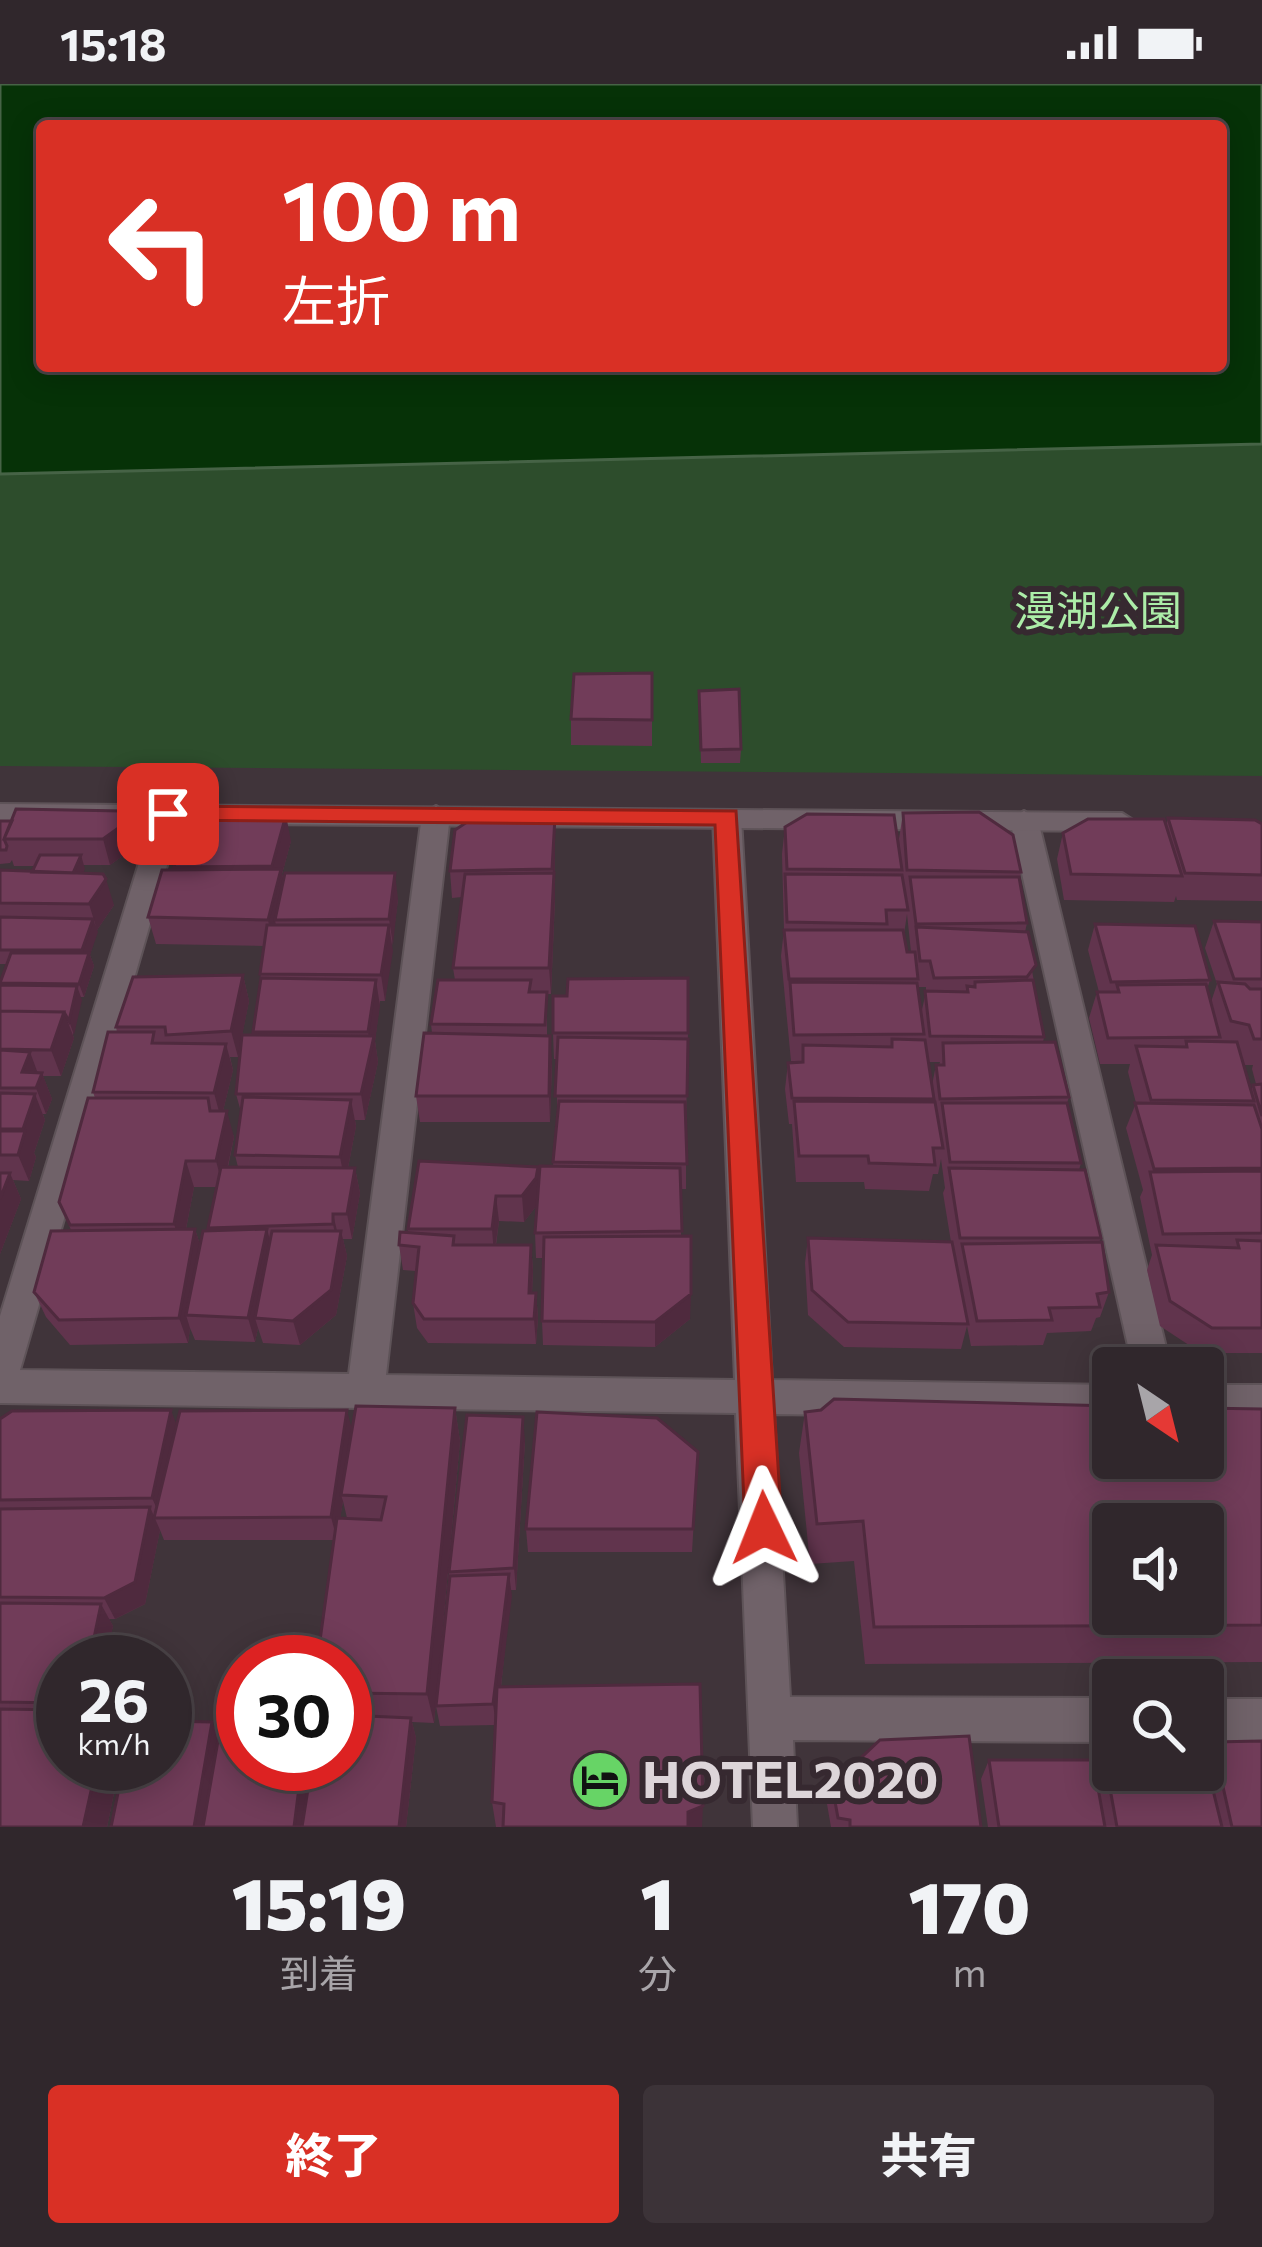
<!DOCTYPE html>
<html lang="ja">
<meta charset="utf-8">
<style>
:root{--surface:#30272c;--page:#3c3338;--text:#f1f3f6;--muted:#a8a5a9;--line:#4b4448;--accent:#d93025}
body{margin:0;font-family:Commissioner,"Noto Sans JP",sans-serif;background:var(--page);color:var(--text);height:100vh;display:flex;flex-direction:column;font-size:45px;white-space:nowrap}
*{box-sizing:border-box;margin:0}
p{font-size:39px;color:var(--muted)}
.icon{flex:none;width:66px;height:66px;fill:none;stroke:currentColor;stroke-width:2;stroke-linecap:round;stroke-linejoin:round}
.map{position:relative;height:1743px;overflow:hidden}
.sheet{display:flex;flex-direction:column;background:var(--surface);flex:1}
.sheet>*{flex:none}
.banner{position:absolute;left:36px;top:36px;width:1191px;height:252px;border-radius:12px;box-shadow:0 6px 30px #0003,0 0 0 3px var(--line);background:#d93025;color:#fff;overflow:hidden}
.needle{width:78px;rotate:145deg}
.buttons{position:absolute;left:1092px;top:1263px;display:grid;gap:24px}
.buttons a{display:grid;place-items:center;width:132px;height:132px;border-radius:12px;background:var(--surface);box-shadow:0 6px 30px #0003,0 0 0 3px var(--line);font-size:60px}
.speed{position:absolute;left:36px;top:1551px;display:flex;gap:24px;font-size:60px;font-weight:700;text-align:center}
.speed>*{display:grid;place-content:center;width:156px;height:156px;border-radius:50%;background:var(--surface);box-shadow:0 6px 30px #0003,0 0 0 3px var(--line);line-height:1}
.speed small{font-size:30px;font-weight:400}
.speed .limit{border:18px solid #d22;background:#fff;color:#111}
.pin{position:absolute;display:grid;place-items:center;width:102px;height:102px;color:#fff;margin:-51px;border-radius:24px;box-shadow:0 6px 18px #0006}
.me{position:absolute;width:132px;margin:-66px;rotate:358deg;stroke-linejoin:round;filter:drop-shadow(0 0 9px #0008)}
.turn{display:flex;align-items:center;gap:42px;height:252px;padding:0 48px;font-size:54px}
.turn .icon{width:156px;height:156px;stroke-width:2.5}
.turn b{display:block;font-size:84px;line-height:102px}
.eta{display:flex;justify-content:space-evenly;align-items:center;height:204px;text-align:center}
.eta b{font-size:72px;font-weight:800;line-height:84px}
.action{display:flex;gap:24px;margin-top:auto;padding:24px 48px}
.action a{flex:1;height:138px;border-radius:12px;background:var(--accent);color:#fff;font-size:48px;font-weight:800;line-height:138px;text-align:center}
.action a+a{background:var(--page);color:var(--text)}
.status{display:flex;justify-content:space-between;align-items:center;height:84px;padding:0 60px;background:var(--surface);direction:ltr}
.status svg{height:33px;fill:currentColor}
.map>svg:first-child{display:block}
.green{fill:#2d4d2c}
.water{fill:#063207;stroke:#466346;stroke-width:3;fill-rule:evenodd}
.lines{fill:none;stroke-linecap:round;stroke-linejoin:round}
.minor-casing{stroke:#5e5358;stroke-width:4}
.tertiary-casing{stroke:#5e5358;stroke-width:4}
.minor{fill:#706269;fill-rule:evenodd}
.tertiary{fill:#706269;fill-rule:evenodd}
.wall{fill:#61344d;fill-rule:evenodd}
.shaded-wall{fill:#4f2a3e}
.building{fill:#713c59;stroke:#4f2a3e;stroke-width:3;fill-rule:evenodd}
.route{fill:#d93025;stroke:#8d1f18;stroke-width:3}
.labels{text-anchor:middle;stroke-width:12;stroke-linejoin:round;paint-order:stroke}
.park-label{font-size:42px;fill:#aceda8;stroke:#362930}
.near-poi-label{font-size:51px;font-weight:bold;fill:#ddd5d9;stroke:#362930;text-anchor:start}
</style>
<div class="status"><b>15:18</b><svg viewBox="0 0 49 12"><path d="M0 12V9h3v3zM5 12V6h3v6zM10 12V3h3v9zM15 12V0h3v12zM26 1h20v11H26zM47 4h2v5h-2z"/></svg></div>
<div class="map">
<svg width="1262" height="1743" viewBox="0 0 1262 1743">
<rect width="100%" height="100%" fill="#40343a"/>
<!-- green -->
<path class="green" d="M1262,360V692L0,682V390Z"/>
<!-- water -->
<path class="water" d="M0,0H1262V360L0,390ZM42,42H1221V282H42Z"/>
<g class="lines">
<defs>
<path id="minor" d="M168,721L182,730L20,1286L349,1290L422,731L436,722L450,731L386,1291L735,1296L713,733L717,727H737L741,733L772,1296L1113,1301V1335L774,1330L790,1613L1113,1614V1658L793,1656L797,1743H753L736,1329L0,1319V1232L154,730Z
M1024,727L1038,736L1171,1284H1133L1010,736Z
M1203,1301H1262V1335H1203Z
M1203,1615H1262V1659H1203Z"/>
<path id="tertiary" d="M0,720L1122,729L1136,738L1122,747L0,738Z"/>
</defs>
<!-- minor casing -->
<use href="#minor" class="minor-casing"/>
<!-- tertiary casing -->
<use href="#tertiary" class="tertiary-casing"/>
<!-- minor -->
<use href="#minor" class="minor"/>
<!-- tertiary -->
<use href="#tertiary" class="tertiary"/>
</g>
<!-- wall -->
<path class="wall" d="M652,589V662L571,661V635Z
M699,607L741,665L740,679H701Z
M122,727L131,766L110,781H84L83,790L114,821L97,846L90,871L94,882L84,913H81L73,951L74,954L61,992H43L52,1015L46,1030H43L45,1036L34,1069L36,1073L29,1097L13,1096L21,1115L0,1170V898L7,880H0V786L32,788L35,782H14L12,776L10,779L0,780V737Z
M903,729L1021,788L1019,797L1027,839L1025,848L1044,953L1043,958L1069,1013L1067,1019L1081,1079L1079,1086L1101,1154L1099,1158L1109,1208L1100,1233L1096,1234L1091,1247L1047,1249L1043,1261L971,1262L967,1242L961,1265L844,1263L808,1231L805,1179L808,1154L951,1158L943,1109L945,1104L941,1075L938,1090H933L929,1107L865,1105L864,1098H796L792,1040H789L785,1005L788,979L801,977H791L781,872L784,846L782,770L785,743L900,775L899,755ZM907,830L911,868H907L904,850ZM917,903H926V908L921,930ZM928,978H940L939,981H936L932,1001Z
M555,733V815L551,910H547V952L552,978L550,1038H420L416,1012L432,949L431,940L455,896L453,884L462,813L452,814L450,787Z
M1168,734L1262,740V817L1177,816L1176,812L1174,818L1064,816L1057,775L1063,749L1166,741Z
M291,757L282,790L284,797L398,815L385,917H380L375,957L378,978L365,1036H355L356,1042L348,1084H355L360,1109L352,1155H343L347,1172L336,1231L300,1261L263,1259L258,1244L255,1258L195,1256L190,1244L188,1259L70,1261L46,1233L34,1208L71,1146L59,1118L95,1014L93,1008L117,948L116,943L243,891L249,917L242,951H254L264,862L156,860L148,833L175,786L174,783ZM242,955L236,1010L241,1028L235,1071L238,1083H228L234,1053L223,1027L233,986L230,973H238ZM194,1103H217L209,1147L200,1161L195,1145H186Z
M1214,837L1262,838V1269H1201L1160,1242L1147,1186L1152,1171L1140,1113L1143,1106L1126,1044L1136,1019L1128,988L1130,980H1100L1089,934L1097,908H1099L1088,866L1095,840L1210,896L1207,905L1211,918L1217,900L1205,864ZM1244,981H1253L1252,985L1256,1000L1253,1001L1251,1006Z
M553,949H688L686,1038V1105H681V1152L690,1235L655,1263L543,1261L542,1237L543,1174H536L535,1149L537,1121L524,1138L499,1137L496,1161H531L533,1186L532,1209H536L538,1234L536,1260L428,1259L417,1244L413,1219L416,1187L403,1186L399,1161L408,1148V1145L538,1083L539,1099L553,1082L557,1036V975H554Z
M455,1324L460,1357L434,1639L412,1638L416,1654L406,1743L219,1652L345,1680V1578L334,1456H164L160,1446L145,1520L115,1535H109L113,1542L110,1554L130,1574L63,1578V1680H120L107,1743H0V1335L352,1348ZM343,1417L347,1434H340Z
M1262,1325V1578L865,1580L854,1477L810,1480L799,1369L805,1328Z
M525,1357L516,1506H511L501,1603L702,1743H496L492,1718L495,1641L440,1642L436,1622L449,1488Z
M698,1368L692,1468H528L526,1445Z
M1213,1658L1262,1743H988L981,1695L989,1676L1094,1681L1103,1666L1205,1669Z
M832,1701L981,1743H831L827,1720Z"/>
<!-- shaded-wall -->
<path class="shaded-wall" d="M122,727L131,766L110,781L103,755Z
M286,731L291,757L282,790L287,812L275,836L277,847L273,862L268,836L276,804L272,782Z
M555,733V815L551,910L549,884Z
M81,771L85,785L75,808L71,795Z
M395,789L398,815L393,861L389,835Z
M106,795L114,821L97,846L89,820Z
M93,835L98,848L90,871L94,882L84,913L79,900L86,878L82,866Z
M389,841L393,867L385,917L381,891Z
M243,891L249,917L238,973L231,947Z
M376,896L380,922L375,957L378,978L365,1036L361,1010L371,965L368,948Z
M77,902L82,916L74,951L69,937Z
M64,928L74,954L61,992L51,966Z
M550,952L552,978L550,1038L549,1012Z
M226,960L233,986L221,1035L214,1009Z
M30,968L40,995L42,989L52,1015L46,1030L36,1004L22,988Z
M35,1010L45,1036L34,1069L36,1073L29,1097L18,1071L25,1049L23,1045Z
M351,1016L356,1042L345,1099L340,1073Z
M227,1027L234,1053L223,1103L216,1077Z
M186,1077L194,1103L182,1165L174,1140Z
M538,1083L539,1109L538,1120L524,1138L522,1112Z
M355,1084L360,1109L352,1155L347,1130Z
M10,1089L21,1115L0,1170V1115Z
M496,1112L499,1137L494,1171L492,1145Z
M333,1130L339,1155L341,1147L347,1172L336,1231L300,1261L293,1237L338,1164L333,1140Z
M195,1145L203,1170L186,1231L190,1244L188,1259L179,1234Z
M267,1145L274,1171L255,1234L258,1244L255,1258L248,1234Z
M531,1161L533,1186L531,1234L529,1209Z
M536,1209L538,1234L536,1260L534,1235Z
M691,1210L690,1235L655,1263V1238Z
M455,1324L460,1357L434,1639L427,1610Z
M171,1326L180,1350L161,1434L152,1414Z
M347,1326L353,1350L341,1411L343,1417L337,1456L331,1433Z
M523,1333L525,1357L516,1506L514,1484Z
M150,1423L160,1446L145,1520L115,1535L104,1514Z
M509,1490L512,1512L496,1641L493,1620Z
M101,1520L113,1542L106,1576L94,1554Z
M119,1553L130,1574L129,1578H113Z
M411,1634L416,1654L406,1743H399Z
M212,1638L221,1658L207,1743H194Z
M97,1680H120L107,1743H83Z
M302,1680H312L304,1743H294Z
M703,1722L702,1743H687L688,1728Z"/>
<!-- building -->
<path class="building" d="M652,589V636L571,635L574,590Z
M739,605L741,665L701,666L699,607Z
M16,725L122,727L124,740L103,755H4Z
M979,728L1013,751L1021,788L907,786L903,729Z
M206,729L286,731L272,782L174,783L188,735Z
M807,730L894,731L902,786L787,785L785,743Z
M476,732L555,733L552,785L450,787L455,746Z
M1168,734L1255,736L1262,740V791L1185,789Z
M1088,735H1164L1182,792L1071,790L1063,749Z
M0,737H12L4,755L7,762L6,766H0Z
M40,771H81L73,789L32,788Z
M281,785L268,836L148,833L162,786Z
M0,786L103,790L106,795L89,820L0,819Z
M285,789H395L389,835L275,836Z
M554,789L549,884H453L465,790Z
M785,790L902,791L908,826H886L887,840L787,838Z
M910,793H1019L1027,839L916,840Z
M0,833L93,835L82,866H0Z
M1214,837L1262,838V895H1234Z
M1095,840L1195,842L1210,896L1111,898Z
M267,841H389L381,891L260,890Z
M916,843L1028,848L1036,881L1027,893L934,894L930,877H920Z
M784,846H903L907,868H915L918,895H789Z
M11,869H89L79,900L0,899Z
M243,891L231,947L166,951L165,943H116L133,893Z
M261,894L376,896L368,948H253Z
M688,894V949H553V912H567L568,895Z
M438,896H531L529,908H547L545,941L431,940Z
M1033,896L1044,953L930,952L925,907L968,908L967,902L975,903V898Z
M790,898L917,899L924,950L794,951Z
M1218,898L1245,900L1250,905H1262V955H1254L1249,941L1231,937Z
M1206,900L1220,953L1108,954L1097,908H1119L1117,901Z
M0,901L77,902L69,937L64,928L0,927Z
M0,927L64,928L51,966L0,965Z
M108,948H154L152,959L226,960L214,1009L93,1008Z
M424,949L550,952L549,1012H416Z
M242,951L374,952L361,1010H236Z
M558,953L688,955L687,1012H555Z
M892,955L925,956L934,1015L792,1014L788,979L803,978V961L892,963Z
M1186,957L1237,958L1254,1017L1151,1016L1136,962L1187,963Z
M1055,958L1069,1013L940,1015L936,981H944L943,959Z
M0,966L30,968L22,988L42,989L36,1004H0Z
M1262,1000V1032L1253,1001Z
M0,1009L35,1010L23,1045H0Z
M243,1013L351,1016L340,1073L235,1071Z
M88,1014H208L210,1027H227L216,1077H186L174,1140L70,1141L59,1118Z
M559,1017L685,1018L687,1080L553,1078Z
M794,1017L935,1018L943,1064H933L935,1081L869,1079L868,1072H799Z
M942,1019H1067L1081,1079L950,1078Z
M1135,1019L1254,1021L1262,1045V1084L1154,1085Z
M0,1047H25L18,1071H0Z
M419,1077L538,1083L536,1094L522,1112H496L492,1145H408Z
M540,1082L680,1084L682,1147L535,1149Z
M221,1083L355,1084L347,1130H333V1140L208,1144Z
M949,1084L1085,1086L1101,1154H960Z
M1262,1087V1149L1163,1150L1150,1088Z
M0,1089H10L0,1115Z
M195,1145L179,1234L59,1236L34,1208L51,1147Z
M267,1145L248,1234L186,1231L203,1147Z
M272,1147H341L331,1206L293,1237L255,1234Z
M400,1148L454,1152L453,1161H531L529,1209H536L534,1235H424L413,1219L419,1163L399,1161Z
M691,1152V1210L655,1238L542,1237L544,1153Z
M808,1154L952,1158L968,1240L848,1238L812,1206Z
M1237,1156L1262,1157V1244H1212L1170,1217L1156,1161L1239,1164Z
M1102,1158L1109,1208L1097,1210L1100,1223L1049,1224L1052,1236L977,1237L962,1160Z
M834,1315L1113,1322V1374H1203V1324L1262,1325V1541L874,1543L863,1437L817,1440L805,1328L821,1326ZM1113,1440H1203V1530H1113Z
M356,1322L455,1324L427,1610L345,1609V1578H317L337,1434L381,1436L386,1413L341,1411Z
M171,1326L152,1414L0,1416V1335L12,1327Z
M347,1326L331,1433L154,1434L180,1327Z
M537,1328L657,1334L698,1368L693,1445H526Z
M467,1331L523,1333L514,1484L449,1488Z
M150,1423L135,1498L104,1514L0,1513V1425Z
M509,1490L493,1620L436,1622L450,1492Z
M0,1519L101,1520L94,1554L119,1553L113,1578H63V1619L0,1618Z
M700,1600L703,1722L688,1728V1743H503L504,1720L492,1718L497,1603Z
M0,1625L63,1626V1680H97L83,1743H0Z
M223,1628H243V1680H302L294,1743H203Z
M345,1631L411,1634L399,1743H302L312,1680H345Z
M165,1637L212,1638L194,1743H111L124,1680H165Z
M969,1652L981,1743H850V1736L838,1734L832,1701L880,1656Z
M1262,1657V1743H1232L1213,1658Z
M1203,1665L1222,1743H1117L1103,1666H1113V1686H1203Z
M989,1676H1093L1105,1743H999Z"/>
<!-- route -->
<path class="route" d="M168,722L736,727L782,1444L776,1456L764,1461L751,1456L745,1444L715,741L159,736L155,730Z"/>
<!-- icons -->
<defs>
<symbol id="hotel-disc" viewBox="-11 -11 22 22"><circle r="9.5" fill="#67d466" stroke="#362930"/><path d="M-6-4.5h1.5V1H6V5H4.5V3h-9V5H-6ZM-4 0a1.8 1.8 0 1 1 3.6 0ZM.5 0V-2.5h3Q6-2.5 6 0Z" fill="#111"/></symbol>
</defs>
<g fill-rule="evenodd">
<use href="#hotel-disc" x="567" y="1663" width="66" height="66"/>
</g>
<g class="labels">
<!-- park labels -->
<g class="park-label">
<text x="1098" y="542">漫湖公園</text>
</g>
<!-- near-poi labels -->
<g class="near-poi-label">
<text x="642" y="1714">HOTEL2020</text>
</g>
</g>
</svg>
<div class="buttons">
<a><svg class="needle" viewBox="-14 -14 28 28"><path d="M0-13l5 13h-10z" fill="#e53935"/><path d="M0 13l5-13h-10z" fill="#a8a5a9"/></svg></a>
<a><svg class="icon" aria-label="sound" viewBox="0 0 24 24"><path d="M4 9h4l5-4v14l-5-4H4zM17 9q2 3 0 6"/></svg></a>
<a><svg class="icon" aria-label="search" viewBox="0 0 24 24"><circle cx="10" cy="10" r="6"/><path d="M15 15l6 6"/></svg></a>
</div>
<div class="speed"><div>26<small>km/h</small></div><div class="limit">30</div></div>
<div class="pin" style="left:168px;top:730px;background:#d93025"><svg class="icon" aria-label="arrive" viewBox="0 0 24 24"><path d="M6 21V4h12l-3 4 3 4H6"/></svg></div>
<svg class="me" style="left:764px;top:1444px" viewBox="-20 -20 40 40"><path d="M0-17L14 15 0 8-14 15z" fill="#d93025" stroke="#fff" stroke-width="4"/></svg>
<div class="banner">
<div class="turn"><svg class="icon" aria-label="left" viewBox="0 0 24 24"><path d="M17 20v-9H6M10 6l-5 5 5 5"/></svg><div><b>100 m</b>左折</div></div>
</div>
</div>
<section class="sheet">
<div class="eta">
<div><b>15:19</b><p>到着</p></div>
<div><b>1</b><p>分</p></div>
<div><b>170</b><p>m</p></div>
</div>
<div class="action"><a>終了</a><a>共有</a></div>
</section>
